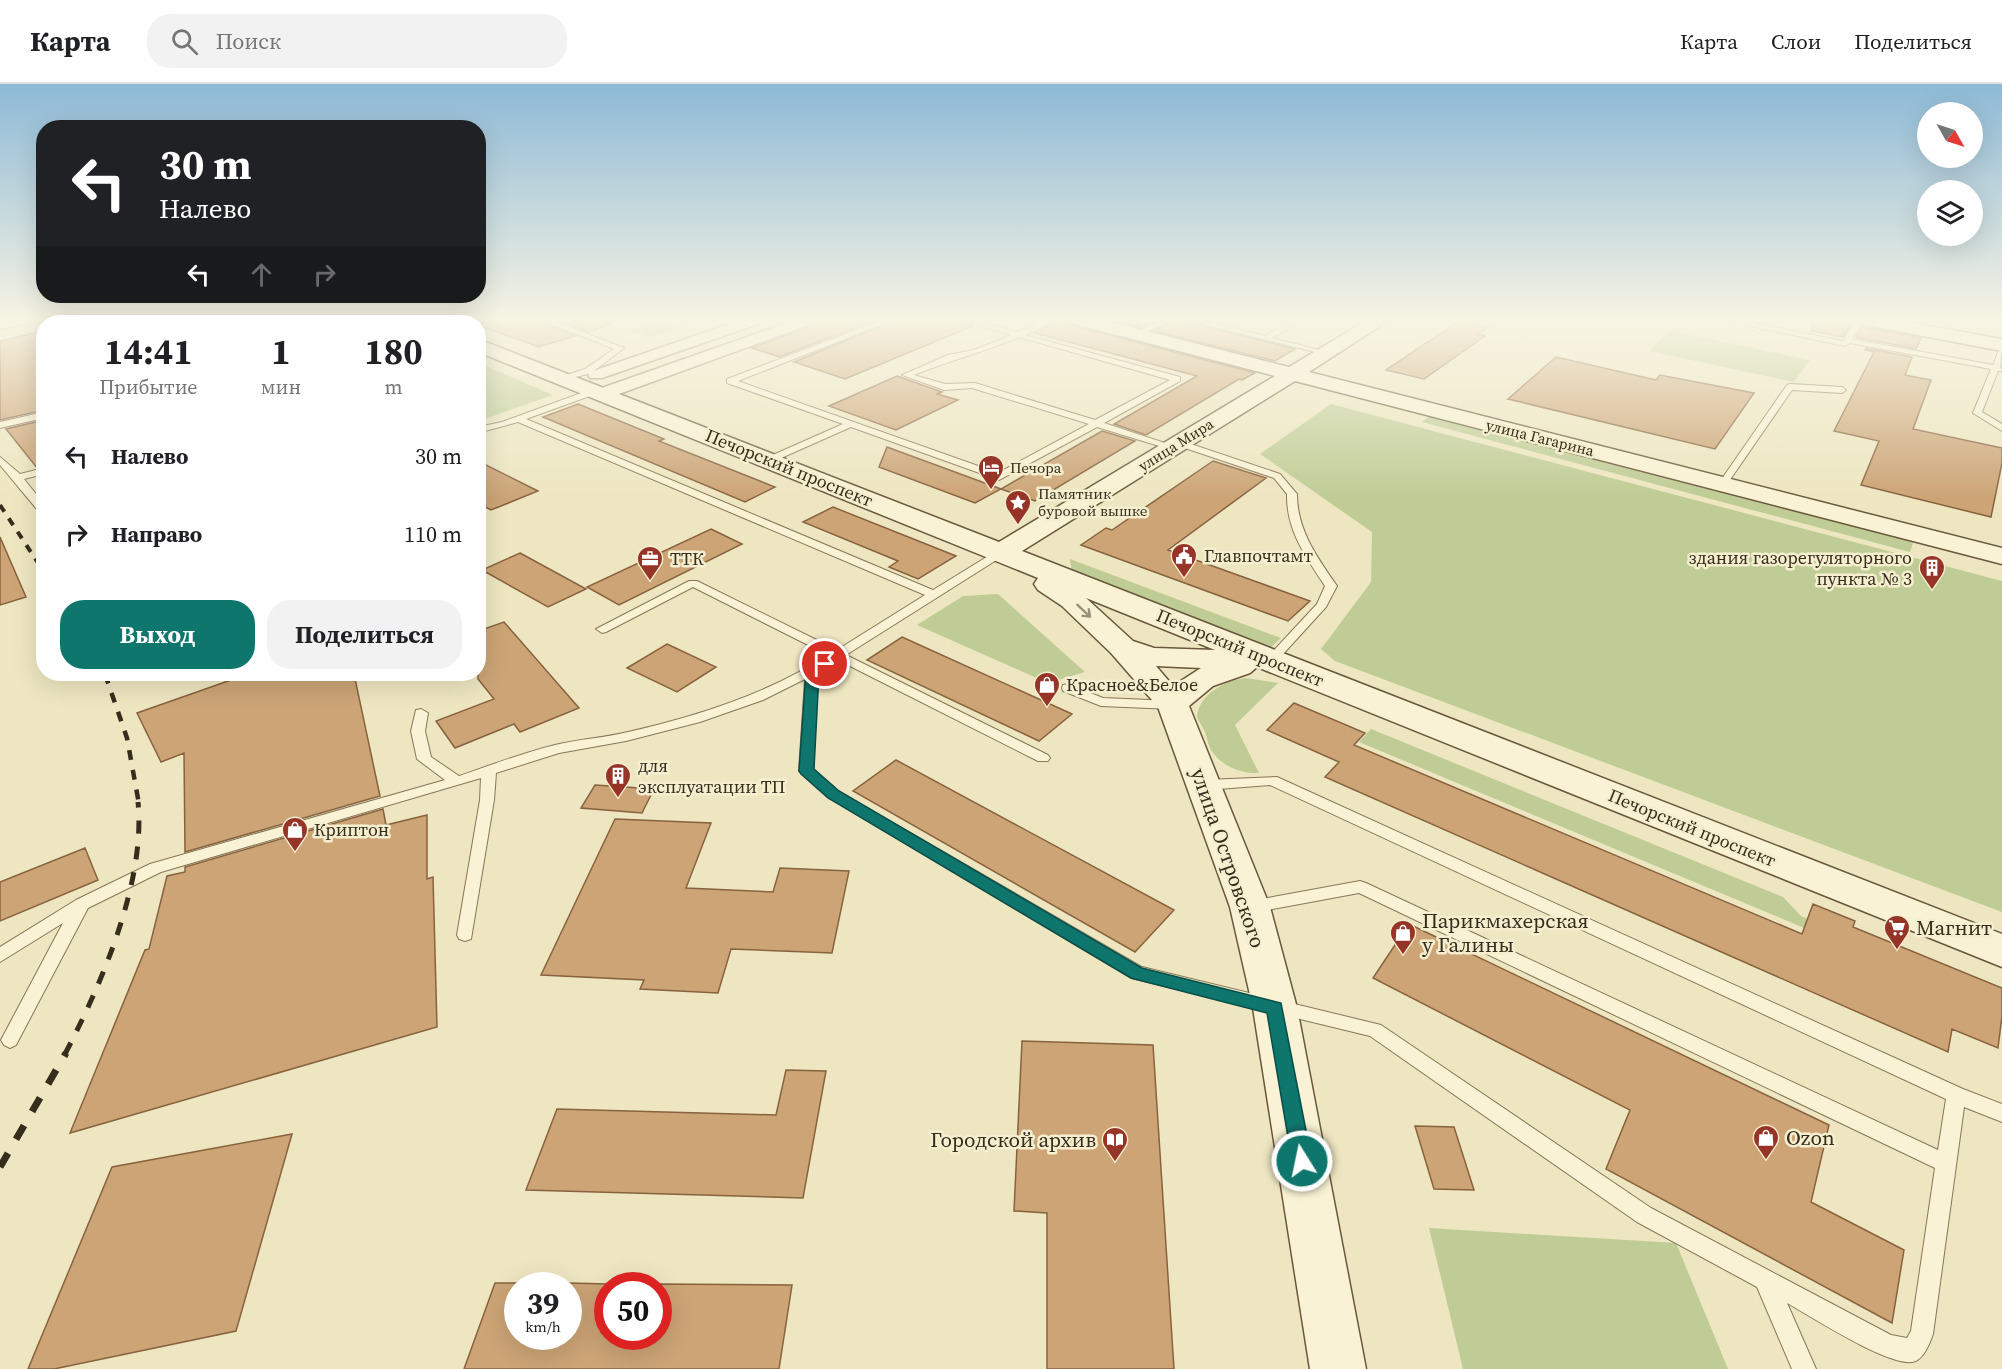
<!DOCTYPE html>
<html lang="ru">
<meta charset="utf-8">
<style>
:root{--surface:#fff;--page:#f2f2f2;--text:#202124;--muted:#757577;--line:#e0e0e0;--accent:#0f766e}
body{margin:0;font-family:"Source Serif 4",serif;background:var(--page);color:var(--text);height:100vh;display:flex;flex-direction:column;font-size:22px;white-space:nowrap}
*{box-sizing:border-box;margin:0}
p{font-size:20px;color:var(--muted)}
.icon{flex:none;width:33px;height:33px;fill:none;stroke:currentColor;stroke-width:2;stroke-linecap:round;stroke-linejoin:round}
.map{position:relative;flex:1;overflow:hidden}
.details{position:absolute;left:36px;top:231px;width:450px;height:366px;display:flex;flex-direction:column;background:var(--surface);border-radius:24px;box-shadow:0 6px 24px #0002}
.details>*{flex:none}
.top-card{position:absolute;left:36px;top:36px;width:450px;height:183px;border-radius:24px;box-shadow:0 6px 24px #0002;background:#202124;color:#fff;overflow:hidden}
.needle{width:39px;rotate:129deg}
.buttons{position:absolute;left:1917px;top:18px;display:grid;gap:12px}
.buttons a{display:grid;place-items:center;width:66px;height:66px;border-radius:50%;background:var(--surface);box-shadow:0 6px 24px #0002;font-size:30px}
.speed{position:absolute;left:504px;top:1188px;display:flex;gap:12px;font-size:30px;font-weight:700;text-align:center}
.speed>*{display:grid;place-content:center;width:78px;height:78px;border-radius:50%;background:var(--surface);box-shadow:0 6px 24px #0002;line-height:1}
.speed small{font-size:15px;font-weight:400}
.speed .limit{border:9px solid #d22;background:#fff;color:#111}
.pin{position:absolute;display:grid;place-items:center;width:51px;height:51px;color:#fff;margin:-26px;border:3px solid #fff;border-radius:50%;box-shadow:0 2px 6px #0007}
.me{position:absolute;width:66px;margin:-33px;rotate:350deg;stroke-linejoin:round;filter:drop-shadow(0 0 4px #0008)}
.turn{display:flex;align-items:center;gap:21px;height:126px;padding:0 24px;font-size:27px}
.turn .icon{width:78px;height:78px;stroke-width:2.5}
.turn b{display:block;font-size:42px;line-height:51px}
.lanes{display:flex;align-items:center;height:57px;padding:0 24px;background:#0003;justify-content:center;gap:30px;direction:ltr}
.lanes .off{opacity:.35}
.eta{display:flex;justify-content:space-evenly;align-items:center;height:102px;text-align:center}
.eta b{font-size:36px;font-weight:700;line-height:42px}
.action{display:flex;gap:12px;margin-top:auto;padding:12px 24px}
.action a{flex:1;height:69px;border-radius:24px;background:var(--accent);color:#fff;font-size:24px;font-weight:700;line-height:69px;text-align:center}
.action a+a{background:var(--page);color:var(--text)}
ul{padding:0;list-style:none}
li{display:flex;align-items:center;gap:18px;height:78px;padding:0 24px}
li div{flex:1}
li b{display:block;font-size:22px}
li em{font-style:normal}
header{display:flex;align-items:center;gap:36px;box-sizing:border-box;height:84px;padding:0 30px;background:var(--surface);border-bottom:2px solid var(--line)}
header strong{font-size:28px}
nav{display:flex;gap:33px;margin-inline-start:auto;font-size:21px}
.search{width:420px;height:54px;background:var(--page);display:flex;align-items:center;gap:15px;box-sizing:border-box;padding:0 21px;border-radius:24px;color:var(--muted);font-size:22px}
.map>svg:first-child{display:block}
.green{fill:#bfcc95}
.building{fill:#cca476;stroke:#87633e;stroke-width:1.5}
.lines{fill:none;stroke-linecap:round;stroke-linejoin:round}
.lane-casing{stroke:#877758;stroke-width:2}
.street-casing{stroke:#877758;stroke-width:3}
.secondary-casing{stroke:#69583c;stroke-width:3}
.lane{fill:#f9f2d4;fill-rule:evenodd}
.street{fill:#f9f2d4;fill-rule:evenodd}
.secondary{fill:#f9f2d4;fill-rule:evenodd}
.rail-far3{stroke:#372d1d;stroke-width:4;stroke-dasharray:8 8;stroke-linecap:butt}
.rail-far2{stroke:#372d1d;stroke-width:4.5;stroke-dasharray:10 10;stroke-linecap:butt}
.rail-far1{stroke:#372d1d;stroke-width:5;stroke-dasharray:13 13;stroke-linecap:butt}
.rail{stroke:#372d1d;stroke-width:7;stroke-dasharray:16 16;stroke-linecap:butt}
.oneway{stroke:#989078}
.route{fill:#0f766e;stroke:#0a4d48;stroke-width:1.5}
.labels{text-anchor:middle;stroke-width:5;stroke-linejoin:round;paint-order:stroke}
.far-street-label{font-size:15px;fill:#372d1d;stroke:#f5efd0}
.far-poi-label{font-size:15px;fill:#372d1d;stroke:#f5efd0;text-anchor:start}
.street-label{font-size:18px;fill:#372d1d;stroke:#f5efd0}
.poi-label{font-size:18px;fill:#372d1d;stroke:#f5efd0;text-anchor:start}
.near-street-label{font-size:21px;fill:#372d1d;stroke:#f5efd0}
.near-poi-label{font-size:21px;fill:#372d1d;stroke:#f5efd0;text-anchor:start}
</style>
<header>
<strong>Карта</strong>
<div class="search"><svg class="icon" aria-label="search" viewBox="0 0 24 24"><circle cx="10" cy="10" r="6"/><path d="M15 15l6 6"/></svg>Поиск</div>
<nav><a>Карта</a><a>Слои</a><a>Поделиться</a></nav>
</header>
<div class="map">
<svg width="2002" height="1285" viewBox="0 0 2002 1285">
<rect width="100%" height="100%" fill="#eee6c1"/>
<!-- green -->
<path class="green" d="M661,235H703L649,253L628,246Z
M1670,247L1810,276L1794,298L1649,267Z
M479,279L553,311L479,337Z
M1331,320L2002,497V828L1335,577L1321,565L1371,498L1372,448L1260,370Z
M1432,330L1914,456L1910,468L1422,338Z
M1070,475L1281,554L1268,566L1072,489Z
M998,510L1085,588L1048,599L917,541L963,512Z
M1246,594L1278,599L1235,641L1259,689C1241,690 1221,682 1211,666C1207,659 1207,650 1203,644C1200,638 1195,634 1198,627C1204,607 1228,596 1246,594Z
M1371,645L1783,813L1801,832L1848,851L1845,861L1359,658Z
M1429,1144L1676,1159L1728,1285H1463Z"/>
<!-- building -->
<path class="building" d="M470,235H536L575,252L539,263L478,241V238H470Z
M556,235H610L611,240L588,248Z
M827,235H878L779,273L752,264Z
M898,235H955L973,242L845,295L794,278Z
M1060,235H1066L1070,241L1255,289L1242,296L1239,295L1146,351L1114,340L1197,292L1035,249Z
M1109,235H1157L1141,243Z
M1174,235L1180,236L1295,265L1275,277L1155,247Z
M1462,235L1487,244L1478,250L1485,252L1424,295L1386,286Z
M1814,235H1849L1851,239L1843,253L1812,247Z
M1862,243L1921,254L1916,265L1856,253Z
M44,247V326L0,336V257Z
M1866,264L1912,273L1905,291L1931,296L1913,345L2002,364V379L1991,433L1861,401L1879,357L1834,347L1874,268L1865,266Z
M1556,273L1656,296L1660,291L1754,309L1715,365L1508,315Z
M897,292L942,308L937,310L958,316L896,346L829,322Z
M578,320L664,355L659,357L775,403L745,418L543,333Z
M44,336V382L37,384L6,345Z
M1102,347L1135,357L1035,417L1001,405Z
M887,363L1001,405L975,419L879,383Z
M478,377L538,407L491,426L478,419Z
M1213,377L1266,394L1168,466L1310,517L1288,537L1081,461L1106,444L1112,446Z
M833,423L956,472L918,495L889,483L898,477L803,438Z
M711,445L742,460L619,521L587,503Z
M0,453L26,513L0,521Z
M520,469L586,505L548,523L482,486Z
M504,538L579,624L520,648L514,640L455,664L436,637L494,615L478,595V547Z
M902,553L1072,630L1039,657L867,576Z
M667,560L716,583L677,608L627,584Z
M248,590H354L380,712L185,768L184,669L161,678L137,629Z
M1294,619L1365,649L1354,661L1802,850L1813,820L1855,837L1853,843L2002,904V932L1998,964L1952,945L1948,968L1325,693L1339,678L1267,646Z
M896,676L1174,826L1135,868L853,707Z
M595,701L654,705L642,729L581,724Z
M383,725L386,741L427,731V795L433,793L437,943L70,1049L145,866L149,865L167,792L185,788V783Z
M615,735L711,739L686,804L773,808L780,784L849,787L832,869L731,865L718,909L640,905L644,896L541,891Z
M85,764L98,796L0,837V798Z
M1409,840L1829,1041L1811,1118L1904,1166L1892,1239L1606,1085L1630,1026L1373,894Z
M1022,957L1153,961L1174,1285H1047V1129L1014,1127Z
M786,986L826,987L803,1114L526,1106L557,1025L776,1031Z
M1415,1042L1454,1043L1474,1106L1434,1105Z
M292,1050L236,1247L54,1285H28L112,1083Z
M495,1199H518V1252H568V1199L608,1200V1252H658V1200L792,1201L779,1285H464Z"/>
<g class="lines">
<defs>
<path id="lane" d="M292,235H303L308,238H299Z
M368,235H381L372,238H361Z
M436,235H449L440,238H429Z
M538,235H549L624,264L591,289L561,297V293L585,285L614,265Z
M885,235H896L738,297L998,389L1089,340L972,304L944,306L902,291L948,271L974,266L1011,251L957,235H970L1017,248L1048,235H1058L1025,251L1180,293V297L1104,339L1177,363L1169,365L1097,343L999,396L851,343L772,378H766V374L843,340L727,299V295ZM1019,253L1170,296L1095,336L975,299L945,300L914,291C948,277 984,268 1019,253Z
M1162,235H1172L1140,252L1133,250Z
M1182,235H1196L1265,252L1294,235H1304L1272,254L1331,269L1327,271Z
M1464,235L1488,237L1500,235L1489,242Z
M1716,235H1732L1843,257L1856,235H1864L1852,255L1993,281L1998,268L2002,266L2000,282L2002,287H1998L1982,328L2002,340V347L1973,329L1991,285L1850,259L1845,262Z
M1790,300L1842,303L1846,306L1842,309L1792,306L1725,403H1719V399L1787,301Z
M595,304L598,305V309L526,335L933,506L998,466H1006V470L846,571L1048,671L1050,674L1048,677H1038L838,576L818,589L813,686L838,707L1142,883L1381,941L1651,1124L1891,1251L1907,1254L1911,1247L1935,1084L1359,809L1251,829L1245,827L1243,823L1245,819L1251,817L1360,797L1366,799L1938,1066L1946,1015L1270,701L1205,706L1198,701L1205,696L1277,693L1963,1005L2002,1020V1038L1964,1023L1933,1250C1930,1259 1923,1277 1912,1278C1886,1281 1812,1233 1787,1219L1816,1285H1792L1757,1203L1637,1138L1370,952L1131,894L828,713L799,687L805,595L763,616L700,638L626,657L559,669L496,689L494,716L471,855L465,857L459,855L457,851L480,716L481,694L161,788L88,824L16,961L10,964L4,961L1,956L63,839L0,878V863L76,816L150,780L445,696L417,675L411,647L416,626L421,625L428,629L425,647L431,673L459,692C491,681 523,669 555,661C579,655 604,654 628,648C698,632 767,610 828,571L693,503L606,548L602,549L596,545L689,497H697L837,566L925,511L518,338L478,349V343L502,338Z
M44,328V334L0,344V338Z
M1176,357H1182L1280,390L1297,410C1297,446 1317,473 1337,502L1326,523L1274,580H1266L1264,577L1317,520L1325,502C1306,473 1286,446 1287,410L1274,394L1176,361Z
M0,373L20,390L44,384V390L24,395L44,420V430L40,429L0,381Z
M478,427L484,431L483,433L478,434Z
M1068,600L1103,614L1173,617L1180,621L1173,625L1101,622L1063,607L1062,604L1063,601Z"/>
<path id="street" d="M6,235H33L31,238L0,245V237Z
M744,235L763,236L761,239L602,294H590L588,291L590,288Z
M798,235H819L817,238L608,314H596L594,310L596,306Z"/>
<path id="secondary" d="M402,235H427L429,238H404Z
M1068,235H1099L1289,283L1369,235H1391L1309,288L2002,464V480L1295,297L1022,467L2002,850V883L1257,583L1250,589L1213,602L1189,622L1270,823L1297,924L1366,1285H1310L1253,924L1230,823L1158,623L1111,569L1062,522L1038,506L1034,500L1038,494L478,268V255L999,458L1275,292L1071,239ZM1086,514L1215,566L1154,564L1133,557ZM1156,582L1201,584L1173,602Z
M1851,235H1891L2002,255V267L1860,240L1854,239Z"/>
</defs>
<!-- lane casing -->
<use href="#lane" class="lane-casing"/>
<!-- street casing -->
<use href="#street" class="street-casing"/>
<!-- secondary casing -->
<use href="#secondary" class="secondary-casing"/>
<!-- lane -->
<use href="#lane" class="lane"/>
<!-- street -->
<use href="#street" class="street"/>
<!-- secondary -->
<use href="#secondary" class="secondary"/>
<!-- rail-far3 -->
<path class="rail-far3" d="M0,421L44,488"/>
<!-- rail-far2 -->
<path class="rail-far2" d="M105,590L127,654L139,720"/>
<!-- rail-far1 -->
<path class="rail-far1" d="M65,970C101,901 146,798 138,718"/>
<!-- rail -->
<path class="rail" d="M0,1083L66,969"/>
</g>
<!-- one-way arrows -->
<defs><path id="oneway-shaft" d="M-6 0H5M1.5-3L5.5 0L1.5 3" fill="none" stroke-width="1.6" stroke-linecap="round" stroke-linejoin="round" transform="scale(1.5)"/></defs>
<use class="oneway" href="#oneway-shaft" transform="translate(1084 527) rotate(43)"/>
<!-- sky -->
<linearGradient id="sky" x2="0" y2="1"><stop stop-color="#8db9d6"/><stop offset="0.57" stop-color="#f7f4e3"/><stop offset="1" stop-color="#f7f4e3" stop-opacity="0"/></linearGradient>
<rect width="2002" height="415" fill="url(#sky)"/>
<!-- route -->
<path class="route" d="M825,576L831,580L819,589L814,685L839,707L1142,884L1281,919L1312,1077L1309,1083L1302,1086L1295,1083L1292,1077L1267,929L1131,894L828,714L801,690L799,687L806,587Z"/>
<!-- icons -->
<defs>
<symbol id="hotel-pin" viewBox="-11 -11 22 30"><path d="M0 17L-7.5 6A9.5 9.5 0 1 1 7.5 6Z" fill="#973428" stroke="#f5efd0"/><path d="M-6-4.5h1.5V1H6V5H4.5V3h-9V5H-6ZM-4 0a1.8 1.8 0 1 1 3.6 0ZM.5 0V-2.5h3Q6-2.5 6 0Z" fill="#fff"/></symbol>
<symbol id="sight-pin" viewBox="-11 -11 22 30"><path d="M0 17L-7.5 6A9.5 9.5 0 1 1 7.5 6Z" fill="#973428" stroke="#f5efd0"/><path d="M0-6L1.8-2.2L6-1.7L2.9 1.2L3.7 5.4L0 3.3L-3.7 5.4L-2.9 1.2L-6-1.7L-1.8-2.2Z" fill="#fff"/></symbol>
<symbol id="civic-pin" viewBox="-11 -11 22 30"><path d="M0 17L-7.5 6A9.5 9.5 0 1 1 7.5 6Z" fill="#973428" stroke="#f5efd0"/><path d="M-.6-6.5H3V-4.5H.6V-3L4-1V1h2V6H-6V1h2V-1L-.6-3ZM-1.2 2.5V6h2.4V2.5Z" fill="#fff"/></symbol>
<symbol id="office-pin" viewBox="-11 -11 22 30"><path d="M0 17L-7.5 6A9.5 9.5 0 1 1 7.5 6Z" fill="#973428" stroke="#f5efd0"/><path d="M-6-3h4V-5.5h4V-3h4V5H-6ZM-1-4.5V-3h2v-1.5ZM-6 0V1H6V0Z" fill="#fff"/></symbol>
<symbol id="building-pin" viewBox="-11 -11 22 30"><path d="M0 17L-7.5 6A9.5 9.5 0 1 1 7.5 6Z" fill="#973428" stroke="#f5efd0"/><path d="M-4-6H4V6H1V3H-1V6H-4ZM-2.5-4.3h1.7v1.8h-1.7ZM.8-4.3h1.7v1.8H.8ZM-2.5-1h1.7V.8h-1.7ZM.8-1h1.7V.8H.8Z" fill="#fff"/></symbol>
<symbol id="shop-pin" viewBox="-11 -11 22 30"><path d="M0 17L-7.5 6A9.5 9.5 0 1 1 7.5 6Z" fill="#973428" stroke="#f5efd0"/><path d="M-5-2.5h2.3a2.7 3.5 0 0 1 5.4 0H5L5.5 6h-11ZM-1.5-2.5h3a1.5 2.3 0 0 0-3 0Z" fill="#fff"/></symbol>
<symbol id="supermarket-pin" viewBox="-11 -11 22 30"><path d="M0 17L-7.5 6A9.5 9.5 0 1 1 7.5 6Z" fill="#973428" stroke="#f5efd0"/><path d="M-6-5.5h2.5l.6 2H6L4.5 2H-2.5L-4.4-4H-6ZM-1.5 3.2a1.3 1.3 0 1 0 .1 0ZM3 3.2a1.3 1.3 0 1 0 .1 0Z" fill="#fff"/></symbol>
<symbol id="library-pin" viewBox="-11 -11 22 30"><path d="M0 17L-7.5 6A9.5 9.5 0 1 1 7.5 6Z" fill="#973428" stroke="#f5efd0"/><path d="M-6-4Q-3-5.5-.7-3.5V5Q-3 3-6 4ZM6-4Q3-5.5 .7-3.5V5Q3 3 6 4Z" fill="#fff"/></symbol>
</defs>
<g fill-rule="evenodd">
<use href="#hotel-pin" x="976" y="369" width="30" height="40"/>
<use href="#sight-pin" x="1003" y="404" width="30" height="40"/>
<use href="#civic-pin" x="1169" y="457" width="30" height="40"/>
<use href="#office-pin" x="635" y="460" width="30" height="40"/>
<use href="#building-pin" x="1917" y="469" width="30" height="40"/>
<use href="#shop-pin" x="1032" y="586" width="30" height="40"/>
<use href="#building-pin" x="603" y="677" width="30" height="40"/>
<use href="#shop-pin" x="280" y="731" width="30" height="40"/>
<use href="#supermarket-pin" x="1882" y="829" width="30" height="40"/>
<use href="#shop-pin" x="1388" y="834" width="30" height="40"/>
<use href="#shop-pin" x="1751" y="1039" width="30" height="40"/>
<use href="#library-pin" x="1100" y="1041" width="30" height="40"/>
</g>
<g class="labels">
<!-- far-street labels -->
<g class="far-street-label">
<text transform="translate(1540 354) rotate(14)" y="5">улица Гагарина</text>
<text transform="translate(1176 361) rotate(-32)" y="5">улица Мира</text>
</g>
<!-- far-poi labels -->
<g class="far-poi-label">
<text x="1010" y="389">Печора</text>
<text x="1038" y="415">Памятник<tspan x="1038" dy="17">буровой вышке</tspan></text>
</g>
<!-- street labels -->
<g class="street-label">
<text transform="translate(789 384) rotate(22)" y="6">Печорский проспект</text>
<text transform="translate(1240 564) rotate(22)" y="6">Печорский проспект</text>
<text transform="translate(1692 744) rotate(22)" y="6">Печорский проспект</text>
</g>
<!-- poi labels -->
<g class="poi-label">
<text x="1204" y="478">Главпочтамт</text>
<text x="1912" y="480" text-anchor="end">здания газорегуляторного<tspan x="1912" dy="21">пункта № 3</tspan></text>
<text x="670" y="481">ТТК</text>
<text x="1066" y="607">Красное&amp;Белое</text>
<text x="638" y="688">для<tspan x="638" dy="21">эксплуатации ТП</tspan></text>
<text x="314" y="752">Криптон</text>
</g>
<!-- near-street labels -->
<g class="near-street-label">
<text transform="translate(1228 774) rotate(71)" y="7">улица Островского</text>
</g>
<!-- near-poi labels -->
<g class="near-poi-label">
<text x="1422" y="844">Парикмахерская<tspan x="1422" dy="24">у Галины</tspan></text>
<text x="1916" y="851">Магнит</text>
<text x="1786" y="1061">Ozon</text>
<text x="1096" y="1063" text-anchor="end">Городской архив</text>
</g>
</g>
</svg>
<div class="buttons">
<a><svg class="needle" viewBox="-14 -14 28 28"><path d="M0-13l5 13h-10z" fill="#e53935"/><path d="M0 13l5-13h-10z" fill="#757577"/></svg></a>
<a><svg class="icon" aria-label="layers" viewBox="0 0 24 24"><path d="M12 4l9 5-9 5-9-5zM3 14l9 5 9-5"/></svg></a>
</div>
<div class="speed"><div>39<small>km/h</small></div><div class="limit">50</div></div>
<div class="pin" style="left:825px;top:580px;background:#d93025"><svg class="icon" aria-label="arrive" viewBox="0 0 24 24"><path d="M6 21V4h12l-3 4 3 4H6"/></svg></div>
<svg class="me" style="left:1302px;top:1077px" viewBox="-20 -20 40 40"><circle r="17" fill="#0f766e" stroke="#fff" stroke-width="3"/><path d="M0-11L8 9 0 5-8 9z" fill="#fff"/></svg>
<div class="top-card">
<div class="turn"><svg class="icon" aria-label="left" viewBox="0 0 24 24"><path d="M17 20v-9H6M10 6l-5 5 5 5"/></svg><div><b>30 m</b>Налево</div></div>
<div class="lanes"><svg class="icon" aria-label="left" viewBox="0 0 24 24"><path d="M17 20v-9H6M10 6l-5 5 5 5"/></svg><svg class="icon off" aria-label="ahead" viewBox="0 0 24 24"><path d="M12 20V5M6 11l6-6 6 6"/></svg><svg class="icon off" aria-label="right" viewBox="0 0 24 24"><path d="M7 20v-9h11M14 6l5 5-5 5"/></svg></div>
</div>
<section class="details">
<div class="eta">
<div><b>14:41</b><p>Прибытие</p></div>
<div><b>1</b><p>мин</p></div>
<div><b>180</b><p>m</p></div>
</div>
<ul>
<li><svg class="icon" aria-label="left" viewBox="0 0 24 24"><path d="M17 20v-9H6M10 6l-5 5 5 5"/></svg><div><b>Налево</b></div><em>30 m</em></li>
<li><svg class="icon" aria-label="right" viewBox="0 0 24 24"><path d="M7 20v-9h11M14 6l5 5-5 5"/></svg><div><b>Направо</b></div><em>110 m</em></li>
</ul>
<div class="action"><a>Выход</a><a>Поделиться</a></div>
</section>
</div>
